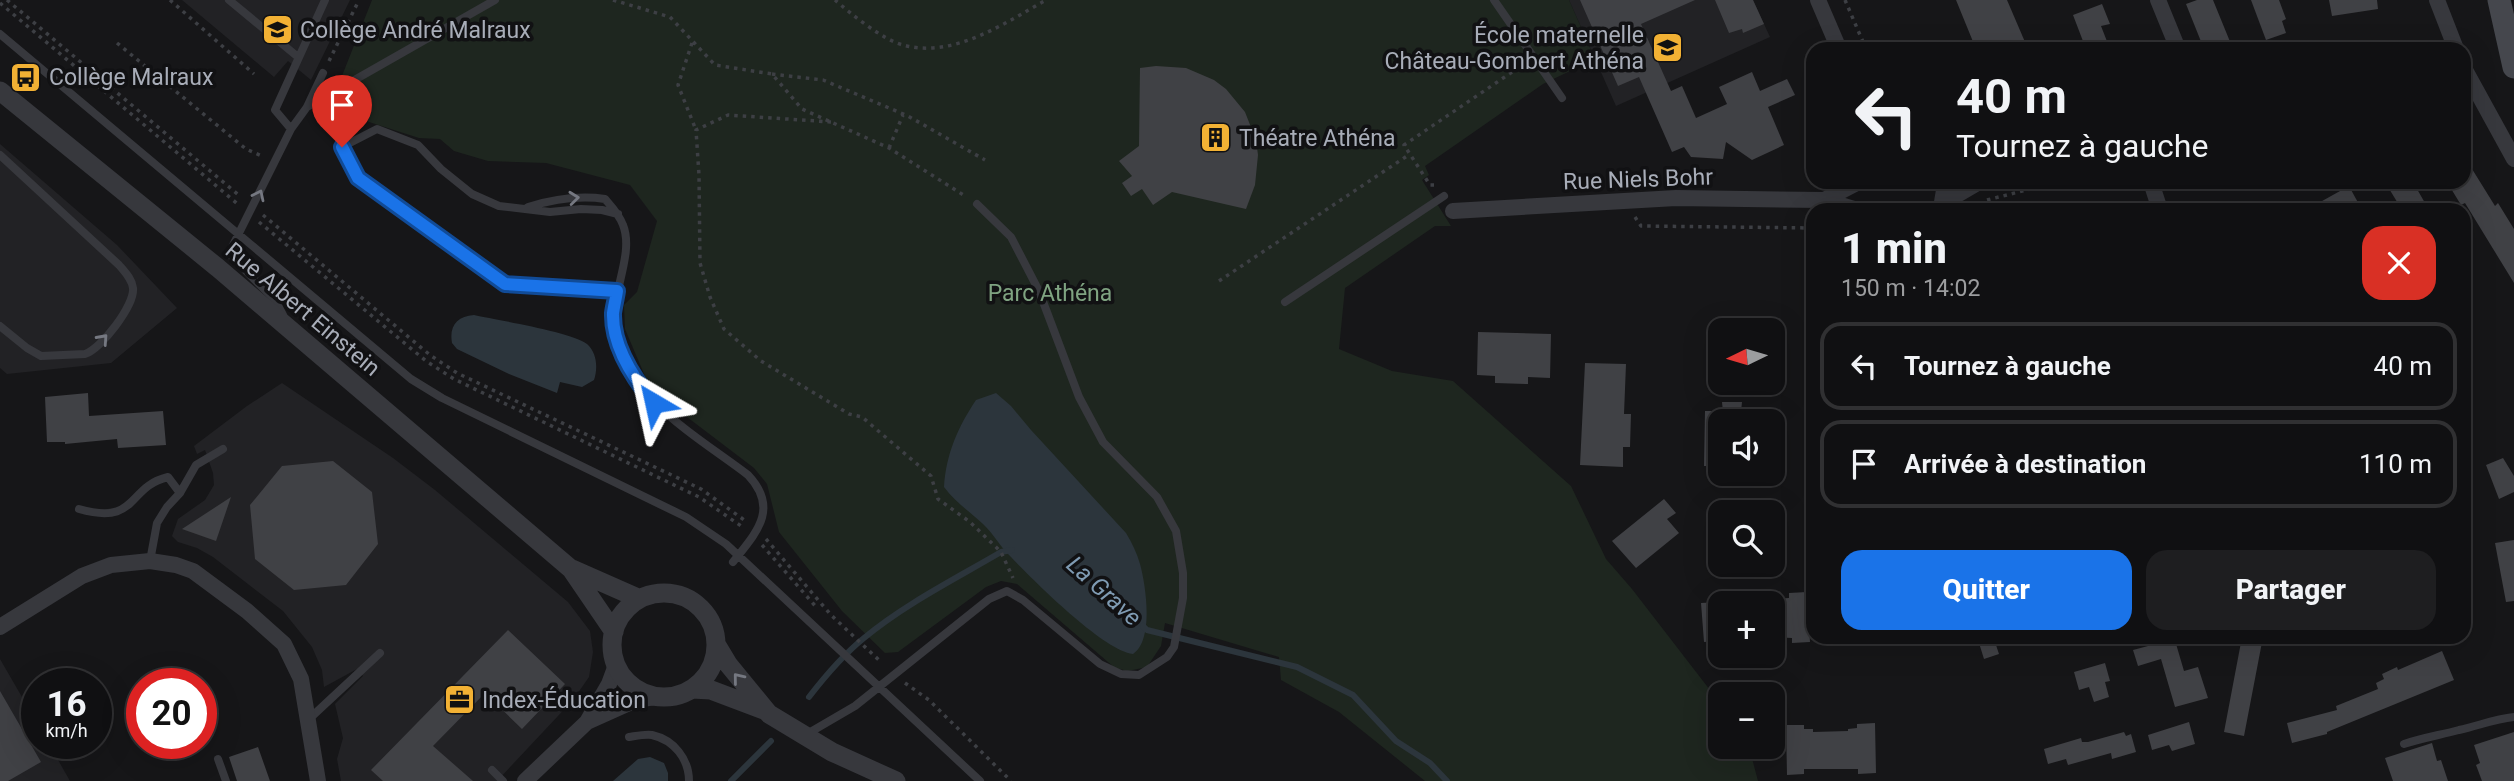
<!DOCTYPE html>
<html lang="fr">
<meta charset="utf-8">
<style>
:root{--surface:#101012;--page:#1e1e20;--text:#f1f3f6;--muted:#9c9d9f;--line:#303032;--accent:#1a73e8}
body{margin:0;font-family:Roboto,sans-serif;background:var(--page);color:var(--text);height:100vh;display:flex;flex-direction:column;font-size:26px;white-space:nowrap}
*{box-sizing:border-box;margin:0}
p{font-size:23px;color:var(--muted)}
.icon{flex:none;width:38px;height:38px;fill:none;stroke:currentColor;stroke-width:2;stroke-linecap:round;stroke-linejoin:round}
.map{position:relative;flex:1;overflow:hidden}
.side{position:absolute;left:1806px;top:203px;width:665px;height:441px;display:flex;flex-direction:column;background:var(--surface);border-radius:21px;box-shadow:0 7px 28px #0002,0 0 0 2px var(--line)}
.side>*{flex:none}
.guide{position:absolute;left:1806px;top:42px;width:665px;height:147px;border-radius:21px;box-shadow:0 7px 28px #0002,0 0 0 2px var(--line);background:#101012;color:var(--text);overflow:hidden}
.needle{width:46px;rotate:265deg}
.controls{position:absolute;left:1708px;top:318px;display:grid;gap:14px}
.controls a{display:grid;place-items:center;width:77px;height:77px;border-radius:14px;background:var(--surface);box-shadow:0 7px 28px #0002,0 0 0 2px var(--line);font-size:35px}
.speed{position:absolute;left:21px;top:668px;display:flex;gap:14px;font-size:35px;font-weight:700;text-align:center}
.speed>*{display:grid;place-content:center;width:91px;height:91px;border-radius:50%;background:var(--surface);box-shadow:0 7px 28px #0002,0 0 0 2px var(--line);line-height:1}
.speed small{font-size:18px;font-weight:400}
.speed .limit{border:10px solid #d22;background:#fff;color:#111}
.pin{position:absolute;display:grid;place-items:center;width:60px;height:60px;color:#fff;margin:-72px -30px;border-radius:50% 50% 50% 0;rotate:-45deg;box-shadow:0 0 7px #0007}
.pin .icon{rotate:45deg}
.me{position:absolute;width:77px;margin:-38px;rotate:324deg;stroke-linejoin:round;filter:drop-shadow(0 0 5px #0008)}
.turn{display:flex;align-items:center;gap:24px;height:147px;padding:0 35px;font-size:32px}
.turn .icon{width:91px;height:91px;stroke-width:2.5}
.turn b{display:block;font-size:49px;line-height:60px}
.round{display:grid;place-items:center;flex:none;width:74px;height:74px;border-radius:21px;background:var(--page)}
.overview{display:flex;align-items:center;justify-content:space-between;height:119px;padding:0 35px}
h1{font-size:42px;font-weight:800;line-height:52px}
.primary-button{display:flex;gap:14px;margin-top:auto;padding:14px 35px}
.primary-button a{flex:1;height:80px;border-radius:21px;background:var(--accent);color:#fff;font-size:28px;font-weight:800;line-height:80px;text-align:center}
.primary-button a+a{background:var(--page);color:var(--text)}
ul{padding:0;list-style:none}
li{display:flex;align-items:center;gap:21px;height:88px;margin:0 14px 10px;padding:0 21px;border:4px solid var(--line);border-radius:21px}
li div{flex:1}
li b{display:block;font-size:26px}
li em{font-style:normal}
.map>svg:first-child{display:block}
.built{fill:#222225}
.green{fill:#1e261f}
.water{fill:#2c353c}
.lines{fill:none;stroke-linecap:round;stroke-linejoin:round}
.stream{stroke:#2c353c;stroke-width:6}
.building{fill:#404145}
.path{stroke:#3d3f44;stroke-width:3.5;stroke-dasharray:3.5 5;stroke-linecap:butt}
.service{stroke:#37383d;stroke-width:8}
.minor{stroke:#37383d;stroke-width:16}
.tertiary{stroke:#37383d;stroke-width:19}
.secondary{stroke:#45474d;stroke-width:23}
.oneway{stroke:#757881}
.route-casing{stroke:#114b97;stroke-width:18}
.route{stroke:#1a73e8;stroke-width:12}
.labels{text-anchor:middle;stroke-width:7;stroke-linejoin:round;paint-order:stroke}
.poi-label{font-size:23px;fill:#a8adb8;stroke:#111113;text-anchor:start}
.street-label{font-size:23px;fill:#a8adb8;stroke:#111113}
.park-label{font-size:23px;fill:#7fa381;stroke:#111113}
.water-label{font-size:24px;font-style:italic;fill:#7f9bb3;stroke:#111113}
</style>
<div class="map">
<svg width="2514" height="781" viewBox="0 0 2514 781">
<rect width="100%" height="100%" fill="#161618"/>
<!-- built -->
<path class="built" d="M182,0H350L311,80L288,61L274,77Z
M1569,0H1753L1770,37L1616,106Z
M0,144L117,245L177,308L111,363L7,374L0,368Z
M282,383L393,458L435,490L568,602L590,631L593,652L589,677L573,700L497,781H341L337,759L343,738L335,704L363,676L357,669L324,687L322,670L312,647L283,611L213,557L197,548L178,542L172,536L178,519L205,500L214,485L213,473L205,450L197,454L194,446L247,406Z
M0,659L37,723V744H49L70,781H0Z"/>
<!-- green -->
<path class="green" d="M372,0H1569L1595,59L1543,84L1425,166L1429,175L1422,180L1451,226H1435L1345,288L1339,349L1392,371L1453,381L1571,486L1606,559L1632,589L1720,703V747H1749L1758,781H1425L1339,712L1281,680L1279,657L1165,623L1161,646L1147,667L1128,671L1115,668L1017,584L1001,581L986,587L898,652L885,653L842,611L779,532L767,484L754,468L662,398L647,381L625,329L624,305L637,292L657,221L630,185L546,163L488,161L454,151L440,139L419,138L369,122L320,91H336Z"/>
<!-- water -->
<path class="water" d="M474,315C497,320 572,332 587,344C597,353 598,368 594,380L582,387L560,382L557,393L509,374L457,349L452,343C449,326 457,316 474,315Z
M996,393L1011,406L1031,430L1126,533C1132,543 1137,553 1140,564C1146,586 1154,640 1133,654C1103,650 1034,581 1011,557C1000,547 994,534 983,524C969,511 955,502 944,487C946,454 958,427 976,400Z
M650,757L664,763L668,773V781H613L638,759Z"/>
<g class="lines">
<!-- stream -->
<path class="stream" d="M1143,626L1147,630L1297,667L1353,695L1396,741L1430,763L1447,781
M809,697C826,675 843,655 864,638C905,604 955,579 1001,552L1012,550
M731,781L771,741"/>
</g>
<!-- building -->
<path class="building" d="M1580,0H1695L1641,24L1671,91L1682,86L1696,118L1727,104L1719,87L1752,72L1760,91L1787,79L1795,95L1768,107L1784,145L1752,160L1726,142L1723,159L1691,157L1684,147L1672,152L1639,77L1618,86Z
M1715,0H1753L1764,24L1743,33L1742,29L1729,33Z
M1956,0H2007L2028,49H1976Z
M2197,0H2213L2233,49H2204L2186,4Z
M2251,0H2279L2286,19L2282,21L2286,33L2266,40Z
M2329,0H2377L2378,9L2332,16Z
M2102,4L2110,24L2101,26L2110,49H2086L2073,15Z
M1156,66L1186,68L1214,80L1226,89L1245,112L1256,140L1258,155L1255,185L1246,209L1172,192L1153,205L1142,189L1131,196L1122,183L1132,176L1119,161L1139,146L1140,68Z
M2464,156L2495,206L2498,203L2514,229V283L2465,203L2461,205L2447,182H2464Z
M2385,182H2413L2429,210H2402Z
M2349,186L2362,210H2306Z
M1478,332L1551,334L1550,378L1528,377V384L1495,383V376L1477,375Z
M1585,363L1626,364L1624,414H1631L1630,447H1623V467L1580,465Z
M88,393L89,416L163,411L166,445L118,448L117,439L65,444V442H47L45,397Z
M1722,402H1742L1740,422H1724Z
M1705,411H1720V466H1704Z
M2503,458L2514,476V492L2499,499L2486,465Z
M333,461L372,492L378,544L346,585L294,590L255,559L250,505L282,466Z
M231,497L216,541L182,529Z
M1664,499L1676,513L1667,519L1679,533L1636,568L1612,541Z
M2514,540V601L2506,602L2495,543Z
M1807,592L1810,642L1792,643V638L1773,637V599L1789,598V593Z
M1720,602V641L1704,642L1701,603Z
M508,630L565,684L522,729L485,693L433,746L473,781H383L371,770Z
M2156,637H2174L2184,671L2198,667L2208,698L2175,707L2161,659L2138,666L2133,650L2148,646L2146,640Z
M2242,637H2263L2244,736L2224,732Z
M1994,639L1999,654L1984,659L1979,643Z
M2442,651L2454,680L2327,732V734L2292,743L2287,723L2337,710L2336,706L2378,689L2376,683L2384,679L2382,674L2397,667L2398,670Z
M2105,663L2110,681L2105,682L2109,697L2094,702L2089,687L2079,690L2074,672Z
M0,691L41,762L8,781H0Z
M2189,722L2195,744L2172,751L2169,745L2152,750L2148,735Z
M1875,723L1876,773L1858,774V769H1804V774L1787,775L1786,725H1804V729H1813V732L1848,731V729L1857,728V724Z
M2124,732L2126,736L2131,734L2136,752L2112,759L2111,753L2068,765L2066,759L2048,764L2044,749L2081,738L2082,742H2088Z
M2514,732V781H2482L2476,765L2480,763L2474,745Z
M2432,743L2437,761L2441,760L2448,781H2393L2385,758Z
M258,747L270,781H237L229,757Z"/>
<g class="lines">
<!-- path -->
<path class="path" d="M7,0L241,197
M170,0L254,74
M613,0L670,17L715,65L772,74L802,109L889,148L965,196
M835,0C851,14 883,40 903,45C953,59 1005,23 1046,0
M1845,0L1866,49
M0,3L240,206
M117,43L246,149L264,157
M692,43L678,85L696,130
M329,61L359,0
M772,74L823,80L908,116L985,160
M831,122L728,115L696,130L699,175L700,263L710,297L724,329L761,361L849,414L862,417L931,476L938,499L970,522L1001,552L1013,578
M889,148L903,115
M1434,185H1430L1404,145L1524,64
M1987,200L2058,182
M263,215L430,355L457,373L701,489L747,522
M1635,217L1641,226L1813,228
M259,222L426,361L454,379L699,497L744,528
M1219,281L1410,154
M766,539L831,615L881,662
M762,545L817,608
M905,683L929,700L1011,781"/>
<!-- service -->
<path class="service" d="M229,0L298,57
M1494,0L1562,98
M0,34L411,379L442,398L686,517L726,544L980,781
M307,107L495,0
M291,129L307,107L323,73
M0,155L119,265C125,272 132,279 133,288C135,305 101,349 85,354L41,356L27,348L0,326
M528,207C554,199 578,195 605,199C612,207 619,214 623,225C635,255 609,296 615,330C627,399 697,436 748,475C780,509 756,533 733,562
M617,291L505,284L358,178L342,147L377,129L418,145L441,169L472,194L499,206L550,212L581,209L602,210L618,214
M1285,302L1444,196
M283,315L275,300L232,257V247L291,129L275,110L325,0
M79,509C139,526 126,487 168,477L180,493
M150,561L157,523L167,507L180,493L196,465L223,449
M308,720L380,653
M807,734L855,706L989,599L1007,591L1023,600L1100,664L1121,674L1139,675L1167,657L1174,647L1183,598V573L1176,531L1157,497L1103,442L1079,397L1039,291L1011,237L977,204
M629,737C636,736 645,734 652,735C674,740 689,759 689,781
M2404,744C2422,738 2440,735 2459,730C2478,726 2494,719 2514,717
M218,759L226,781
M492,770L503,781"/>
<!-- minor -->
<path class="minor" d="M1818,0L1839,49
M2158,0L2178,49
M2437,0L2456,49
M2464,68L2514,159
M2151,182L2160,210
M1824,200L1857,183
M1943,203L1979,182
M1941,208L1944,190L1943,182
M1453,211L1676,198L1824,200L1857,210
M0,627L82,576L111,565L150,561L176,565L193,571L247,611L284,644L301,679L318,781
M587,722L636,700L655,697
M525,781L587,722L609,684L616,665"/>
<!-- tertiary -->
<path class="tertiary" d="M0,91L218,268L571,569L614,632
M572,569L640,599
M612 645a52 52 0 1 1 104 0a52 52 0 1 1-104 0Z
M716,644L728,664L769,714L832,752L896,781
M692,689L711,690L764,710"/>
<!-- secondary -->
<path class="secondary" d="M2499,0L2514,67"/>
</g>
<!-- one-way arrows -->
<defs><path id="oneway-chevron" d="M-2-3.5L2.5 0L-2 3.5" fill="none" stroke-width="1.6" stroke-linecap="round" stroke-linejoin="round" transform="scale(1.75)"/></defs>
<g class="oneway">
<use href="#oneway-chevron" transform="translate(259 195) rotate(-64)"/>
<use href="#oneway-chevron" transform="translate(574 198) rotate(-6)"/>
<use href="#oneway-chevron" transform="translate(103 339) rotate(-48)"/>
<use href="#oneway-chevron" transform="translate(738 678) rotate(-129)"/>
</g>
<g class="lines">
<defs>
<path id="route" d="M342,147L358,178L505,284L617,291C616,298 614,306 613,313C612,346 634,379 654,403"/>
</defs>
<!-- route casing -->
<use href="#route" class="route-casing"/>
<!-- route -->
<use href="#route" class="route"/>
</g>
<!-- icons -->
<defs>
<symbol id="school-square" viewBox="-11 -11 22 22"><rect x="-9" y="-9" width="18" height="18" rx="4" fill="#f2b134" stroke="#111113"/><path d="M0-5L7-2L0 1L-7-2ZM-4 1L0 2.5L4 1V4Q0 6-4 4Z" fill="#111"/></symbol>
<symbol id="bus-square" viewBox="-11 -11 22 22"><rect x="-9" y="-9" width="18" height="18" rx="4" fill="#f2b134" stroke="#111113"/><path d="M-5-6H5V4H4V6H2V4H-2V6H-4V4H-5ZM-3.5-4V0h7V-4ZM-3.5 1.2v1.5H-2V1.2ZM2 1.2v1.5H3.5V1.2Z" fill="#111"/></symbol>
<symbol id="building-square" viewBox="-11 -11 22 22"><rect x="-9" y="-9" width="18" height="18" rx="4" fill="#f2b134" stroke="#111113"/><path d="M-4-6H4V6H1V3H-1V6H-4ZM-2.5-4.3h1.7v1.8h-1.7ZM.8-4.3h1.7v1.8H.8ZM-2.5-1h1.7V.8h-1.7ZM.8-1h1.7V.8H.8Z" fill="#111"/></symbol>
<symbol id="office-square" viewBox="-11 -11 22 22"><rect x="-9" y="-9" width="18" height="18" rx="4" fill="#f2b134" stroke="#111113"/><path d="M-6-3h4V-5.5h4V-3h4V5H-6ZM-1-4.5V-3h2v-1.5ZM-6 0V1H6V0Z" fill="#111"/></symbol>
</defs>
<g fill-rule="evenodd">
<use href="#school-square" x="260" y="12" width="35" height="35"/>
<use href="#school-square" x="1650" y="30" width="35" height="35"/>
<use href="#bus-square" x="8" y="60" width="35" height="35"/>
<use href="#building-square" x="1198" y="120" width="35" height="35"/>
<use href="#office-square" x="442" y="682" width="35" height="35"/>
</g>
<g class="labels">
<!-- poi labels -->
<g class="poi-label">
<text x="300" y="38">Collège André Malraux</text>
<text x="1644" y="43" text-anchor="end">École maternelle<tspan x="1644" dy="26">Château-Gombert Athéna</tspan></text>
<text x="49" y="85">Collège Malraux</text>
<text x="1239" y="146">Théatre Athéna</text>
<text x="482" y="708">Index-Éducation</text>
</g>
<!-- street labels -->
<g class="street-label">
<text transform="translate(1638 179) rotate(-2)" y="8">Rue Niels Bohr</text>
<text transform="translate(303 309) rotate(40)" y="8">Rue Albert Einstein</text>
</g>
<!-- park labels -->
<g class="park-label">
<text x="1050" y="301">Parc Athéna</text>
</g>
<!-- water labels -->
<g class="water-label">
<text transform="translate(1104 591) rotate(42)" y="8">La Grave</text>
</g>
</g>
</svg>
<div class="controls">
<a><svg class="needle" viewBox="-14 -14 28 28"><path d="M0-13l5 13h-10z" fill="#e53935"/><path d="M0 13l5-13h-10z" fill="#9c9d9f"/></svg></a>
<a><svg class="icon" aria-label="sound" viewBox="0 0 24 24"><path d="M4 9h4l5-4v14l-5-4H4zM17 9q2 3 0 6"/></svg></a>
<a><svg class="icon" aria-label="search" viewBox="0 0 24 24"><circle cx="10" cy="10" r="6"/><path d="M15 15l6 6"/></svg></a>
<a>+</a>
<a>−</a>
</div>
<div class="speed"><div>16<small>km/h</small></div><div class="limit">20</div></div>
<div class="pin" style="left:342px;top:147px;background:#d93025"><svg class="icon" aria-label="arrive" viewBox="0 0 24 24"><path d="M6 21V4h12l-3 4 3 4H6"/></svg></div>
<svg class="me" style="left:654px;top:403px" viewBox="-20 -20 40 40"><path d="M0-17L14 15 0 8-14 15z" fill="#1a73e8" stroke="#fff" stroke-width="4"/></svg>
<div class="guide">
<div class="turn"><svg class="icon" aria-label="left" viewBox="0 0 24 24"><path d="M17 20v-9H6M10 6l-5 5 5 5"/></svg><div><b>40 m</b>Tournez à gauche</div></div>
</div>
<section class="side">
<div class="overview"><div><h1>1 min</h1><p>150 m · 14:02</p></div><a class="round" style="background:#d93025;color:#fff"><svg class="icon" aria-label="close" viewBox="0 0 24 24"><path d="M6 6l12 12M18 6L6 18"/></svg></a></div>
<ul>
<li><svg class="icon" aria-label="left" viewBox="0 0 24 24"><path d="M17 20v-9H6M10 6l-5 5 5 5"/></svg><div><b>Tournez à gauche</b></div><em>40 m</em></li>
<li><svg class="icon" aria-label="arrive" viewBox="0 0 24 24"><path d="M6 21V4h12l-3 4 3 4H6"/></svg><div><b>Arrivée à destination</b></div><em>110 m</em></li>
</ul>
<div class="primary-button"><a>Quitter</a><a>Partager</a></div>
</section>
</div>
